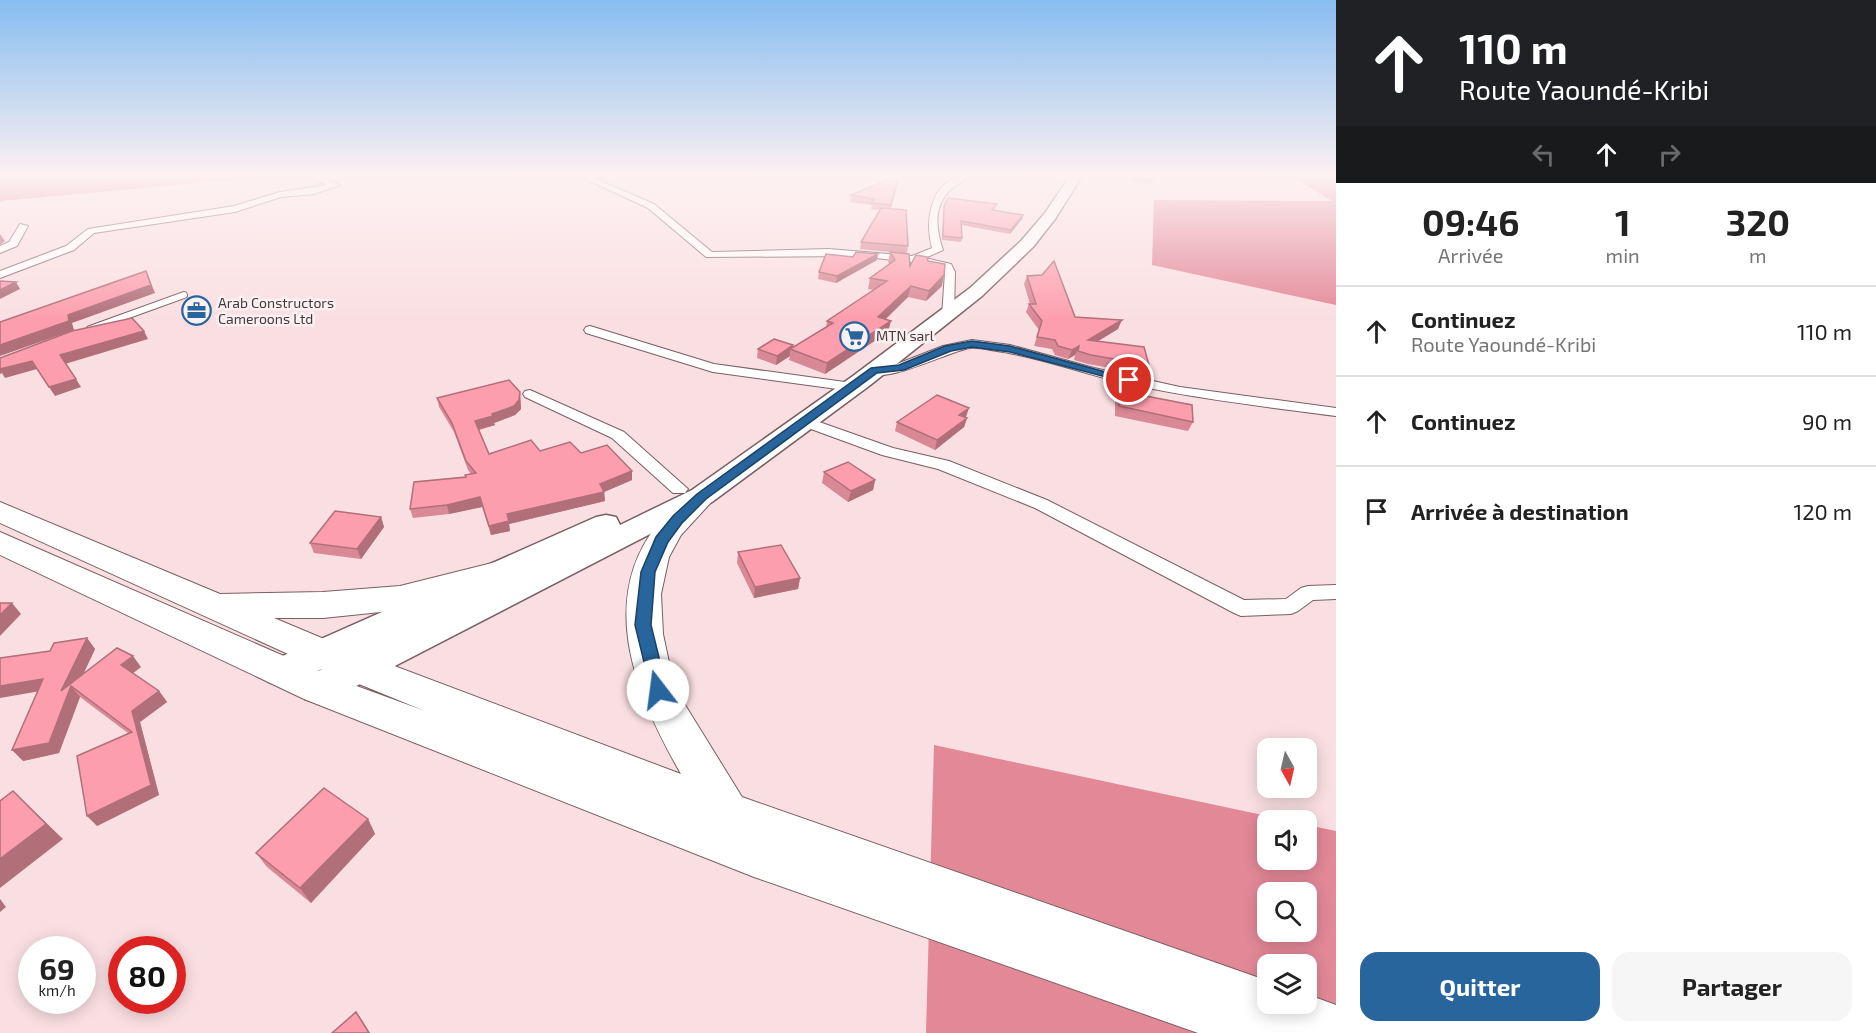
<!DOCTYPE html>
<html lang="fr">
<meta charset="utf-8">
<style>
:root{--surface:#fff;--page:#f6f6f6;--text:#222;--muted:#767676;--line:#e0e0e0;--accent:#28659c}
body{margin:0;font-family:"Exo 2",sans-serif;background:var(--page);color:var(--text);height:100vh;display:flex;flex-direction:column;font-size:22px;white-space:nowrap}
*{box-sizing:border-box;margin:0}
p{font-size:20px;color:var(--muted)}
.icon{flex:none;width:33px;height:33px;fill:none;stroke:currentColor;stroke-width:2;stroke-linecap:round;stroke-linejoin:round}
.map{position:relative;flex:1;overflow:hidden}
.details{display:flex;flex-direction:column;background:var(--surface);width:540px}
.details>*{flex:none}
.hud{background:#202124;color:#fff;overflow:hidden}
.needle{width:39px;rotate:172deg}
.controls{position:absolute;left:1257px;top:738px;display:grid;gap:12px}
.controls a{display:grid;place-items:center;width:60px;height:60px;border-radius:12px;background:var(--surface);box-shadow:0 3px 15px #0003;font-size:30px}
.speed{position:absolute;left:18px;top:936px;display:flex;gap:12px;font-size:30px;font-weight:700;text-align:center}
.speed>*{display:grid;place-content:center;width:78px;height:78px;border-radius:50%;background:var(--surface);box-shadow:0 3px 15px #0003;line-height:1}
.speed small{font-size:15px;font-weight:400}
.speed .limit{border:9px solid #d22;background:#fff;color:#111}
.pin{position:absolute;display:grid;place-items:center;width:51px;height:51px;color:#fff;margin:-26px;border:3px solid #fff;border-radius:50%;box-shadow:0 2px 6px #0007}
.me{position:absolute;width:66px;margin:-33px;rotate:345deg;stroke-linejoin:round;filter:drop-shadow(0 0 4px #0008)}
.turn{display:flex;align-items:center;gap:21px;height:126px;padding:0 24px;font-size:27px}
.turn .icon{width:78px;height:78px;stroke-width:2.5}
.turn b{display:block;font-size:42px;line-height:51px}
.lanes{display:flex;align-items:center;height:57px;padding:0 24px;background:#0003;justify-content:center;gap:30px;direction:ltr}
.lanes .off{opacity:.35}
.eta{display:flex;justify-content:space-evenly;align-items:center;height:102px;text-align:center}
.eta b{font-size:36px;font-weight:700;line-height:42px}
.primary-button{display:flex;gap:12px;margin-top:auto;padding:12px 24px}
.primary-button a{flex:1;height:69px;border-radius:18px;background:var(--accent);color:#fff;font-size:24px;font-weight:700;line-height:69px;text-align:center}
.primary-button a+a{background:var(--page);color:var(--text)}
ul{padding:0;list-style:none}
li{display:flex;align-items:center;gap:18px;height:90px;padding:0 24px;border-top:2px solid var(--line)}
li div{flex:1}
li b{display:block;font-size:22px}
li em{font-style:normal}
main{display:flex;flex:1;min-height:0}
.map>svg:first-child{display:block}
.forest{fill:#e38897;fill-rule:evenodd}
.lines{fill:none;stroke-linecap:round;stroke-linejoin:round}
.service-casing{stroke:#775f62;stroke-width:8}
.minor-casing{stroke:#775f62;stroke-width:2}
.primary-casing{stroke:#775f62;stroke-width:3}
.trunk-casing{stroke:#775f62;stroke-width:2}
.service{stroke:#fff;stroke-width:6}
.minor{fill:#fff;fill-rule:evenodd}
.primary{fill:#fff;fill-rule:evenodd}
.trunk{fill:#fff;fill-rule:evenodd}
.wall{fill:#d98895}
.shaded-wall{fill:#b06f79}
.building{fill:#fc9ead;stroke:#b06f79;stroke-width:1.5}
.route{fill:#28659c;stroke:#1a4265;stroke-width:1.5}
.labels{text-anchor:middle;stroke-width:5;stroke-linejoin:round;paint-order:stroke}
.far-poi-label{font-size:14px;fill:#453a3b;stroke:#fcf1f2;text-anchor:start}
</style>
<main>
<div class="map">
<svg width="1336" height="1033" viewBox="0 0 1336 1033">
<rect width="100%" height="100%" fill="#fadfe2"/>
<!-- forest -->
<path class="forest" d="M0,176H226L233,180L0,201Z
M1291,176H1336V305L1152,265L1154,200L1332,201Z
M934,745L1286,820H1268V860H1306L1307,825L1336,831V1033H926ZM1268,892H1306V932H1268ZM1268,964H1306V1004H1268Z"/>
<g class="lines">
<defs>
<path id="service" d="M90,329L184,295"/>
<path id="minor" d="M307,176H318L340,185L314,194L281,197L235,212L94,233L74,250L0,278V271L66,246L88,229L234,206L280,192L327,185Z
M579,176H589L654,204L712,252L829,249L912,256L932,248C924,220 931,176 969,176C964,181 956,185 950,190C933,207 936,229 943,250L925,258L951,264L955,272L954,316L948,320L942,316L945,272L943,268L918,263L859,256L706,257L648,208Z
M20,224L28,226L17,246L0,253V246L9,242Z
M590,326L714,364L852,383L859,387L852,391L713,372L586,333L584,330L586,327Z
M972,340L1010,345L1094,368L1180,387L1336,408V416C1267,407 1198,399 1129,384C1086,375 1041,357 997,351C989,350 979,347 970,348C949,351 882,387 867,371L869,368L897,364L943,346Z
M530,390L624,432L688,489L685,493H673L612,438L525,397L523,394L525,391Z
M805,417L893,448L949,461L1047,500L1244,600L1286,599L1301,588L1308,586L1336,585V599L1313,600L1298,611L1291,614L1241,616L1234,613L1035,508L938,469L882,455L800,425L797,422L800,419Z"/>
<path id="primary" d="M1070,176H1082L1055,219L1033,247L982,296L869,386L712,502L331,699L318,703L305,699L300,688L305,677L331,665L282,686L269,682L264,672L269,662L596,517L606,515L616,517L620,525L692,490L853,376L970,288L1021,241L1045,213Z"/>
<path id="trunk" d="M702,487L712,490L717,496L681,535L669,557L661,594L663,634L671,672L682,700L742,797L1268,981V1004H1306V994L1336,1005V1033H1198L754,877L304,699L0,555V532L332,677L425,711L310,664L0,523V502L220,594L323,592L400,586L504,560L516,563L520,571L516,579L400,610L323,618H274L336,644L681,774C638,699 596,603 657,525C668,510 684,492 702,487Z"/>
</defs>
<!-- service casing -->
<use href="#service" class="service-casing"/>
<!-- minor casing -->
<use href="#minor" class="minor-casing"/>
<!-- primary casing -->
<use href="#primary" class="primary-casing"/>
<!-- trunk casing -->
<use href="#trunk" class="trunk-casing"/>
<!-- service -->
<use href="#service" class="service"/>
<!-- minor -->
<use href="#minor" class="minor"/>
<!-- primary -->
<use href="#primary" class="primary"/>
<!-- trunk -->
<use href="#trunk" class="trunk"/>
</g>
<!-- wall -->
<path class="wall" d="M900,176L891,209L908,246L907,253L910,266L928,261L942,286L926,301L908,297L885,320L888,332L825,374L789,360L790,356L776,365L757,358L758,349L793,347L826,328L827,321L874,290L868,289L870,278L889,264L888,262L890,252L860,249L861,242L880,210L871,209L872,205L850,202L851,195Z
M1132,176H1158L1150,184L1130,181Z
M997,204L993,210L1023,215L1022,219L1010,234L961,225L962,238L961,242L942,240L944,206Z
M853,257L877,260L836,283L818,279L819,272Z
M1027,276L1075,317L1118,329L1098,341L1149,365L1144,374L1088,364L1074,360L1075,355L1068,359L1055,355L1052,349L1034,346L1039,330L1026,312L1029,304H1030L1024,284Z
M1120,391L1193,422L1188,431L1115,416V400Z
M520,392L521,409L515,415L494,423L495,425L479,430L489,454L540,451L581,453L632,480L604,492L605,501L509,524L510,531L491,535L482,507L449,514L413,518L410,509L471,474L468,470L454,432L439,407L437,398Z
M965,417L967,418L964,427L935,450L895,431L897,422L966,417Z
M824,472L875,480L873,490L848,502L822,483Z
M381,517L384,527L361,559L314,553L310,543Z
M738,552L800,578L798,589L754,598L737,563Z
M87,638L95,649L83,674L141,667L133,673L159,691L167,702L140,722L159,795L97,826L128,733L80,697L59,753L23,761L38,692L50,651Z
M368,819L375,834L311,903L267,867L256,853Z"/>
<!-- shaded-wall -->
<path class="shaded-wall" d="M1154,176H1158L1150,184L1152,178Z
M1023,215L1022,219L1010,234L1011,230Z
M0,234L5,241L0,245Z
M878,254L877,260L836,283L837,276Z
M146,271L155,293L72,323L74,330L0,356V345L68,315Z
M944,275L942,286L926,301L929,291Z
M16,282L20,289L0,299V290Z
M911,286L908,297L876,328L878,317Z
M1122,320L1118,329L1085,349L1088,340Z
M891,321L888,332L825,374L827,363Z
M144,331L148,339L65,364L60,355Z
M793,345V350L790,349V356L776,365L777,356Z
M1079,346L1075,355L1068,359L1072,350Z
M32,361L37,369L5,378L2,373L0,374V366Z
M76,379L81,387L55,396L49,387Z
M520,392L521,409L515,415L494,423L495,425L477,430L475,421L492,414Z
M969,408L966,417L957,424L959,415Z
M967,418L964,427L935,450L937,440Z
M632,471V480L604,492L605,501L509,524L510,531L491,535L489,526L507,514L600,484Z
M875,480L873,490L848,502L851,491Z
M480,497L482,507L449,514L447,505Z
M381,517L384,527L361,559L357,549Z
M800,578L798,589L754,598L755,587Z
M12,603L21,614L0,636V615Z
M87,638L95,649L76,690L71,686L80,697L59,753L23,761L12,750L61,691Z
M133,656L141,667L129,676L121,665Z
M43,679L52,689L0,698V686Z
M159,691L167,702L140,722L159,795L97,826L87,816L151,785L132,711Z
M13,791L63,839L0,888V859Z
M368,819L375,834L311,903L300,888Z
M0,899L6,907L0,912Z
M356,1012L362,1020L370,1033H369Z"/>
<!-- building -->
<path class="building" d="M897,176H899L891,205L872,203L874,199L851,195Z
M1140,176H1154L1152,178Z
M948,198L997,204L992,210L1023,215L1011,230L961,221L962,238L943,236L944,206Z
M881,208L906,210L908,246L861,242Z
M856,252L878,254L837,276L819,272L826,254L853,257Z
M890,252L909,254L910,266L916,255L927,257L928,261L945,264L944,275L929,291L911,286L878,317L891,321L827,363L790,349L833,323L827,321L887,281L870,278L895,260Z
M1054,261L1075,317L1122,320L1088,340L1144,347L1149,365L1091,355L1078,351L1079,346L1072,350L1058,346L1055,340L1037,337L1042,321L1029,304H1036L1027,276L1042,275Z
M146,271L151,285L68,315L69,321L0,345V322Z
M0,281L16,282L0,290Z
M132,318L144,331L60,355L76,379L49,387L32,361L0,369V358L72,331Z
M774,339L793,345L777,356L758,349Z
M509,380L520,392L519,400L514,406L492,414L493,416L475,421L489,454L531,440L540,451L570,442L581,453L607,445L632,471L600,484L604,492L507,514L509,521L489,526L480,497L447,505L410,509L414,482L466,477L465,475L476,473L466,461L452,423L437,398Z
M1120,391L1192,405L1193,422L1119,406Z
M937,395L969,408L959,415L967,418L937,440L897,422Z
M848,462L875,480L851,491L824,472Z
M335,511L381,517L357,549L310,543Z
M781,545L800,578L755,587L738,552Z
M0,603H12L0,615Z
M87,638L61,691L117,648L133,656L121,665L159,691L132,711L151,785L87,816L77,756L132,732L71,686L49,743L12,750L43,679L0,686V658L50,651L54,643Z
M324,788L368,819L300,888L256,853Z
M13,791L46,824L0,859V801Z
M356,1012L369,1033H332Z"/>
<!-- sky -->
<linearGradient id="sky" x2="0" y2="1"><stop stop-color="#87bdf0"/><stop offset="0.55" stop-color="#fdf1f2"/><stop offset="1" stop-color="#fdf1f2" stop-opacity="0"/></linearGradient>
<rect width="1336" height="320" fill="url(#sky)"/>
<!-- route -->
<path class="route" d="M972,341L1010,346L1135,380L1129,383L1010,352L972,347L951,351L904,370L877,373L706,499L682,523L668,542L655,572L651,625L667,690L664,695L658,697L652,695L635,625L641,572L656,537L673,516L697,494L871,368L899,365L945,346Z"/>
<!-- icons -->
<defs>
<symbol id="office-ring" viewBox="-11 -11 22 22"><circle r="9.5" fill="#fcf1f2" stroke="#28659c" stroke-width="1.5"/><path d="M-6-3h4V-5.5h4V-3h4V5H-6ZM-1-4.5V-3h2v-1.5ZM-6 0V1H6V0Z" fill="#28659c"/></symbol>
<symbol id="supermarket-ring" viewBox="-11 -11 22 22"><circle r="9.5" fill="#fcf1f2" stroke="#28659c" stroke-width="1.5"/><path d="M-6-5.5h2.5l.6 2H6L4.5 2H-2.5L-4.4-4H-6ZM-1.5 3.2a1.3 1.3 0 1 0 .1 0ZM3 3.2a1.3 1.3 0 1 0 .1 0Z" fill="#28659c"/></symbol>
</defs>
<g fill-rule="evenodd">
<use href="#office-ring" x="180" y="294" width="33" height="33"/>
<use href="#supermarket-ring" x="838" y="320" width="33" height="33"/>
</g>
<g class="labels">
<!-- far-poi labels -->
<g class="far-poi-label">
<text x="218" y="308">Arab Constructors<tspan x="218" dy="16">Cameroons Ltd</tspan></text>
<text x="876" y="341">MTN sarl</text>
</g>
</g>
</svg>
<div class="controls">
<a><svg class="needle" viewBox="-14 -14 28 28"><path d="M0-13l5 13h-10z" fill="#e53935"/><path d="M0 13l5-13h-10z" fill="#767676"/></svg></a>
<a><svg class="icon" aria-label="sound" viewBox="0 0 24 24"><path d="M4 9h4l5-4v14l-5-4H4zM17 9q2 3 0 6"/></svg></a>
<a><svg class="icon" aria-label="search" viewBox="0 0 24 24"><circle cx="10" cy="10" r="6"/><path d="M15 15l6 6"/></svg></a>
<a><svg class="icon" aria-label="layers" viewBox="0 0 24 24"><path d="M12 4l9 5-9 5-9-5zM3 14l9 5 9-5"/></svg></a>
</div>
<div class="speed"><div>69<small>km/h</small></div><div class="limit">80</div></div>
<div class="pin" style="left:1129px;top:380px;background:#d93025"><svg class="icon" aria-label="arrive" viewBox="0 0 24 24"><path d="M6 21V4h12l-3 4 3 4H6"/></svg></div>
<svg class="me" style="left:658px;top:690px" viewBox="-20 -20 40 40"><circle r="19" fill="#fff"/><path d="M0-13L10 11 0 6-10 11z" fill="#28659c"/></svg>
</div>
<section class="details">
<div class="hud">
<div class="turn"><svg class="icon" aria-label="ahead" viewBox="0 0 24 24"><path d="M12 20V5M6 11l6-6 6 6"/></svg><div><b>110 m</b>Route Yaoundé-Kribi</div></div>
<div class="lanes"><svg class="icon off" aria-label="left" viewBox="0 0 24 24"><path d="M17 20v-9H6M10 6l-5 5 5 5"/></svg><svg class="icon" aria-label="ahead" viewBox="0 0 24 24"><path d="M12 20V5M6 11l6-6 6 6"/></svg><svg class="icon off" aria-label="right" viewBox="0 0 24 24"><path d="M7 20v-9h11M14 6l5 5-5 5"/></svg></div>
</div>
<div class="eta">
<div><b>09:46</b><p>Arrivée</p></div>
<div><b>1</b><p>min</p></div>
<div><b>320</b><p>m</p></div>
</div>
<ul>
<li><svg class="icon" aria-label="ahead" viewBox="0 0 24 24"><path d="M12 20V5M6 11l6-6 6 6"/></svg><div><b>Continuez</b><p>Route Yaoundé-Kribi</p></div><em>110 m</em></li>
<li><svg class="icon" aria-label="ahead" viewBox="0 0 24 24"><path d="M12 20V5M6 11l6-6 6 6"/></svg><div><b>Continuez</b></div><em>90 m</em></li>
<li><svg class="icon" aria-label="arrive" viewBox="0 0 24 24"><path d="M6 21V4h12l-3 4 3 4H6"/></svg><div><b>Arrivée à destination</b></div><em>120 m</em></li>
</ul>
<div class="primary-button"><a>Quitter</a><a>Partager</a></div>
</section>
</main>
